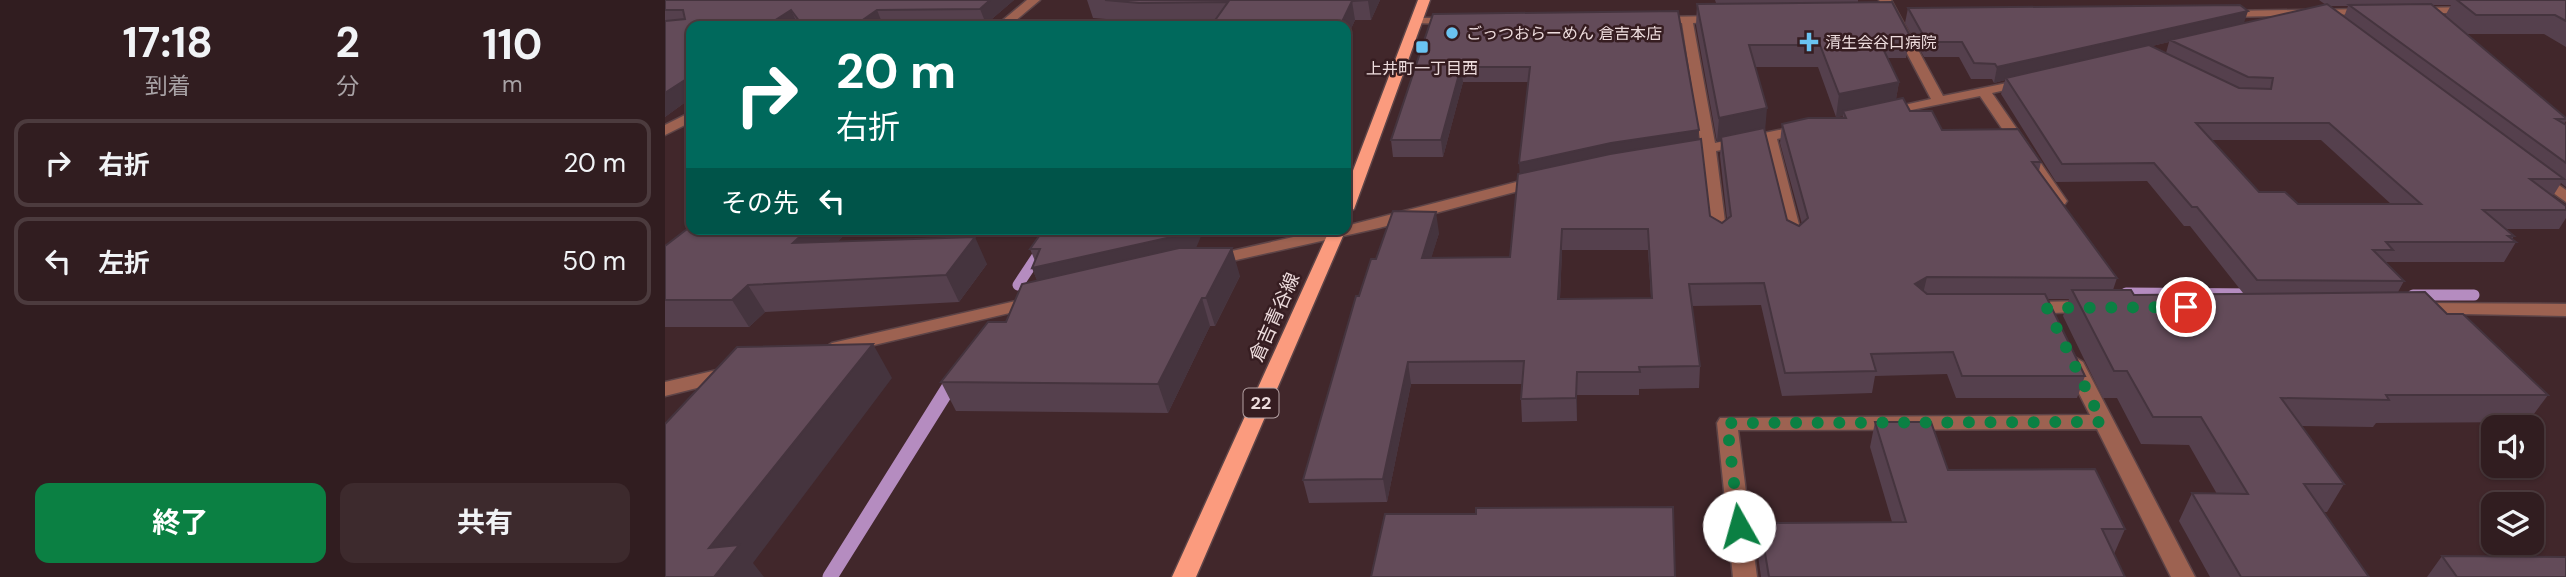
<!DOCTYPE html>
<html lang="ja">
<meta charset="utf-8">
<style>
:root{--surface:#311d20;--page:#3d2a2d;--text:#f1f3f6;--muted:#a8a2a5;--line:#4c3b3e;--accent:#0b8043}
body{margin:0;font-family:"DM Sans","Noto Sans JP",sans-serif;background:var(--page);color:var(--text);height:100vh;display:flex;flex-direction:column;font-size:26px;white-space:nowrap}
*{box-sizing:border-box;margin:0}
p{font-size:23px;color:var(--muted)}
.icon{flex:none;width:38px;height:38px;fill:none;stroke:currentColor;stroke-width:2;stroke-linecap:round;stroke-linejoin:round}
.map{position:relative;flex:1;overflow:hidden}
.side{display:flex;flex-direction:column;background:var(--surface);width:665px}
.side>*{flex:none}
.guide{position:absolute;left:21px;top:21px;width:665px;height:214px;border-radius:14px;box-shadow:0 2px 5px #0004,0 0 0 2px var(--line);background:#00695c;color:#fff;overflow:hidden}
.controls{position:absolute;left:1816px;top:415px;display:grid;gap:14px}
.controls a{display:grid;place-items:center;width:63px;height:63px;border-radius:14px;background:var(--surface);box-shadow:0 2px 5px #0004,0 0 0 2px var(--line);font-size:35px}
.pin{position:absolute;display:grid;place-items:center;width:60px;height:60px;color:#fff;margin:-30px;border:4px solid #fff;border-radius:50%;box-shadow:0 2px 7px #0007}
.me{position:absolute;width:77px;margin:-38px;rotate:353deg;stroke-linejoin:round;filter:drop-shadow(0 0 5px #0008)}
.turn{display:flex;align-items:center;gap:24px;height:147px;padding:0 35px;font-size:32px}
.turn .icon{width:91px;height:91px;stroke-width:2.5}
.turn b{display:block;font-size:49px;line-height:60px}
.then{display:flex;align-items:center;height:66px;padding:0 35px;background:#0003;gap:14px;font-size:26px}
.eta{display:flex;justify-content:space-evenly;align-items:center;height:119px;text-align:center}
.eta b{font-size:42px;font-weight:700;line-height:49px}
.cta{display:flex;gap:14px;margin-top:auto;padding:14px 35px}
.cta a{flex:1;height:80px;border-radius:14px;background:var(--accent);color:#fff;font-size:28px;font-weight:700;line-height:80px;text-align:center}
.cta a+a{background:var(--page);color:var(--text)}
ul{padding:0;list-style:none}
li{display:flex;align-items:center;gap:21px;height:88px;margin:0 14px 10px;padding:0 21px;border:4px solid var(--line);border-radius:14px}
li div{flex:1}
li b{display:block;font-size:26px}
li em{font-style:normal}
main{display:flex;flex:1;min-height:0}
.map>svg:first-child{display:block}
.lines{fill:none;stroke-linecap:round;stroke-linejoin:round}
.stream-far1{stroke:#b58cc0;stroke-width:11}
.stream{stroke:#b58cc0;stroke-width:15}
.minor-casing{stroke:#5d4447;stroke-width:3}
.major-casing{stroke:#5d4447;stroke-width:3}
.minor{fill:#9d6251;fill-rule:evenodd}
.major{fill:#fb9b7e;fill-rule:evenodd}
.wall{fill:#55404d;fill-rule:evenodd}
.shaded-wall{fill:#45343e}
.building{fill:#634b59;stroke:#45343e;stroke-width:2;fill-rule:evenodd}
.route{stroke:#0b8043;stroke-width:12;stroke-dasharray:0 21.6}
.poi-dot{fill:#6ac3f1;stroke:#361d21;stroke-width:2.5}
.labels{text-anchor:middle;stroke-width:5;stroke-linejoin:round;paint-order:stroke}
.far-poi-label{font-size:16px;fill:#eddcdd;stroke:#361d21;text-anchor:start}
.shield{fill:#361d21;stroke:#b6a3a5;stroke-width:2}
.shield-label{font-size:18px;font-weight:bold;fill:#eddcdd}
.street-label{font-size:19px;fill:#eddcdd;stroke:#361d21}
</style>
<main>
<section class="side">
<div class="eta">
<div><b>17:18</b><p>到着</p></div>
<div><b>2</b><p>分</p></div>
<div><b>110</b><p>m</p></div>
</div>
<ul>
<li><svg class="icon" aria-label="right" viewBox="0 0 24 24"><path d="M7 20v-9h11M14 6l5 5-5 5"/></svg><div><b>右折</b></div><em>20 m</em></li>
<li><svg class="icon" aria-label="left" viewBox="0 0 24 24"><path d="M17 20v-9H6M10 6l-5 5 5 5"/></svg><div><b>左折</b></div><em>50 m</em></li>
</ul>
<div class="cta"><a>終了</a><a>共有</a></div>
</section>
<div class="map">
<svg width="1901" height="577" viewBox="0 0 1901 577">
<rect width="100%" height="100%" fill="#41272b"/>
<g class="lines">
<!-- stream-far1 -->
<path class="stream-far1" d="M353,285L390,229
M1461,293L1593,294
M1748,295H1809"/>
<!-- stream -->
<path class="stream" d="M165,577L289,379"/>
<defs>
<path id="minor" d="M362,0H375L344,26H331Z
M1214,0H1226L1278,96L1367,78V84L1327,93L1402,201L1400,204H1388L1315,96L1217,116V110L1266,99Z
M1808,7L1814,10L1812,12L1748,14L1742,11L1748,8Z
M1703,9L1709,12L1707,14L1559,17L1553,14L1559,11Z
M1055,16L1061,19L1059,21L1028,23L1050,143L1139,125L1146,129L1144,132L1112,139L1138,240L1136,243L1130,245L1122,240L1098,142L1051,151L1062,237L1054,242L1046,237L1037,154L1016,158L1009,154L1011,151L1036,146L1017,23H992L986,20L992,17Z
M751,18H789L795,21L789,24L747,23V19Z
M26,112V122L0,135V125Z
M1875,172L1901,190V202L1870,180L1867,177L1870,174Z
M875,176L883,181L880,184L714,228L549,265L541,260L549,255L664,229H681V226Z
M368,297L377,302L374,306L167,355L158,349L167,343Z
M1425,301L1431,303L1434,307L1431,311L1366,314L1357,308L1366,302Z
M1754,303L1901,304V316L1748,313L1745,309Z
M1408,356L1418,362L1530,577H1506L1432,429L1073,430L1092,577H1068L1052,423L1055,418L1425,415L1398,362Z
M65,367L72,368L75,373L72,378L0,396V382Z"/>
<path id="major" d="M753,0H765L689,209L681,214V189Z
M665,229H681L531,577H507Z"/>
</defs>
<!-- minor casing -->
<use href="#minor" class="minor-casing"/>
<!-- major casing -->
<use href="#major" class="major-casing"/>
<!-- minor -->
<use href="#minor" class="minor"/>
<!-- major -->
<use href="#major" class="major"/>
</g>
<!-- wall -->
<path class="wall" d="M0,0H349L321,24L218,25L217,26H134L133,25L131,26H26V98L0,117Z
M422,0H715L706,20H690L681,40V26L549,21L480,22L428,18Z
M1050,0H1193V2L1245,36L1241,58H1222L1234,82L1231,99L1245,111L1277,130L1376,162L1374,171L1452,278L1448,290L1469,295L1578,293L1525,226H1519L1482,181L1391,182L1336,94L1340,80L1329,83L1327,79H1306L1294,57H1259L1240,23L1243,8L1579,23L1661,5L1654,0H1901V47L1879,34H1801L1901,118V121L1899,124L1901,125V187L1896,183L1888,196L1901,206V218L1894,229H1841L1849,236L1847,239L1851,242L1839,262H1722L1721,263L1739,281L1733,292L1782,314L1883,395L1863,422L1711,423L1708,427L1636,426L1679,484L1662,512H1658L1704,577H1545L1514,521L1527,493L1552,494L1524,445L1476,444L1452,398H1438L1398,316L1404,299H1383L1420,376L1412,398H1291L1282,374L1210,376L1207,393L1117,396L1096,305L1027,306L1035,366L1034,388L974,389V395H912V421L857,422L856,399L857,384H746L722,502L644,503L638,480L694,296L711,259L774,233L766,258L845,257L855,174L863,82H798L778,157H728L726,140L768,14L1033,140L1045,216L1057,223L1062,219L1055,156L1056,141L1052,142L1031,25L1032,4L1051,3ZM1767,5H1786L1780,16ZM1665,6H1683L1679,17ZM1504,42L1501,53L1487,46ZM1090,67H1153L1171,117L1178,116L1177,118L1117,124L1115,143L1137,224L1134,226L1122,220L1100,131ZM1547,140H1656L1726,204H1633L1594,192ZM897,250H983L986,298L895,299Z
M185,229L172,242L322,264L294,302L100,312L84,327H0V246Z
M531,248L575,276L550,326H545L503,413L291,411L276,382L341,322L372,280L367,268L370,261L365,249Z
M1210,422L1283,470L1460,529L1449,554L1460,577H1096L1092,548L1095,523L1227,522L1205,447Z
M1777,556L1901,577H1762Z"/>
<!-- shaded-wall -->
<path class="shaded-wall" d="M325,0H349L321,24L315,9Z
M703,0H715L706,20L703,1Z
M687,1L690,20L681,40V26H675Z
M126,10L133,25L131,26H101Z
M212,10L218,25L217,26H189Z
M1583,11L1578,26L1505,40L1504,42L1342,80L1341,78L1340,80L1329,83L1332,67Z
M796,67L798,82L778,157L776,140Z
M26,76V98L0,117V93Z
M1234,82L1230,105L1178,111V116L1171,117L1174,94Z
M1102,108L1100,132L1056,137V141L1052,142L1054,118Z
M1034,130L1033,146L855,180L854,163L946,143Z
M771,212L774,233L760,279L757,258Z
M143,229H185L143,270L128,243Z
M522,229H539L527,258L377,293L367,268Z
M897,229V250L894,321L893,299Z
M310,237L322,264L294,302L281,275Z
M567,248L575,276L550,326L541,298Z
M1262,277L1257,298L1250,284Z
M83,285L100,312L84,327L67,300Z
M537,298L545,326L503,413L493,384Z
M208,344L227,378L88,563L99,577H49L44,548Z
M743,362L746,384L722,502L718,479Z
M912,372V421L911,398Z"/>
<!-- building -->
<path class="building" d="M0,0H325L315,9L212,10L189,26H138L126,10L101,26H26V76L0,93V21L20,19L18,10H0Z
M440,0H703L687,1L675,26H546L563,2L474,3Z
M1792,0H1901V21L1890,15H1811Z
M1227,2L1245,36H1212L1234,82L1174,94L1155,45H1084L1102,108L1054,118L1032,4Z
M1662,4L1899,179H1865L1901,206V210H1818L1849,236H1843L1851,242H1721L1728,250H1708L1739,281L1592,280L1532,207H1527L1489,163L1397,164L1341,78L1484,45L1574,88L1606,89L1608,78L1583,77L1505,40ZM1531,123H1664L1756,204H1633L1620,192H1594Z
M1766,4L1901,118V119H1891L1901,125V163L1684,5Z
M1575,5L1583,11L1332,67L1330,64L1309,63L1297,42H1262L1243,8Z
M1013,11L1034,130L946,143L854,163L865,67H796L776,140H726L768,14Z
M1238,98L1245,111H1267L1277,130L1353,129L1376,162H1367L1452,278L1262,277L1250,284L1262,294H1380L1420,376H1297L1288,352L1206,354L1211,371L1120,373L1099,283L1024,284L1035,366L974,367L975,372H912L911,398L856,399L859,361L743,362L718,479L638,480L691,296H694L706,259H711L728,211L771,212L757,258L845,257L853,174L945,154L1036,139L1045,216L1057,223L1066,216L1056,137L1099,128L1122,220L1134,226L1143,218L1117,124L1143,118H1181L1178,111ZM897,229H983L987,298L893,299Z
M26,226V229H143L128,243L310,237L281,275L83,285L67,300H0V246Z
M379,229H522L520,234L367,268L375,249H365Z
M514,248H567L541,298H537L493,384L276,382L323,322H341L357,284Z
M1407,290H1466L1469,295L1760,292L1782,314H1798L1883,395H1721L1724,400L1616,398L1679,484H1639L1704,577H1576L1527,493L1583,494L1536,417H1488L1462,371H1449Z
M208,344L44,548L74,545L49,577H0V424L72,347Z
M1210,422H1266L1283,470L1430,469L1460,529H1437L1460,577H1104L1095,523L1241,522Z
M1008,507L1010,577H706L720,514H811V508Z
M1777,556L1901,557V577H1792Z"/>
<g class="lines">
<!-- route -->
<path class="route" d="M1074,526L1062,423L1437,422L1382,308L1521,307"/>
</g>
<!-- markers -->
<g class="poi-dot">
<circle cx="787" cy="33" r="7"/>
<path d="M1140.5 31.5h7v7h7v7h-7v7h-7v-7h-7v-7h7z"/>
<rect x="750" y="40" width="14" height="14" rx="3.5"/>
</g>
<g class="labels">
<!-- far-poi labels -->
<g class="far-poi-label">
<text x="801" y="39">ごっつおらーめん 倉吉本店</text>
<text x="1160" y="48">清生会谷口病院</text>
<text x="757" y="74" text-anchor="middle">上井町一丁目西</text>
</g>
<!-- shield labels -->
<rect class="shield" x="578.5" y="388.5" width="35" height="29" rx="5"/>
<g class="shield-label">
<text x="596" y="409">22</text>
</g>
<!-- street labels -->
<g class="street-label">
<text transform="translate(609 317) rotate(-66)" y="7">倉吉青谷線</text>
</g>
</g>
</svg>
<div class="controls">
<a><svg class="icon" aria-label="sound" viewBox="0 0 24 24"><path d="M4 9h4l5-4v14l-5-4H4zM17 9q2 3 0 6"/></svg></a>
<a><svg class="icon" aria-label="layers" viewBox="0 0 24 24"><path d="M12 4l9 5-9 5-9-5zM3 14l9 5 9-5"/></svg></a>
</div>
<div class="pin" style="left:1521px;top:307px;background:#d93025"><svg class="icon" aria-label="arrive" viewBox="0 0 24 24"><path d="M6 21V4h12l-3 4 3 4H6"/></svg></div>
<svg class="me" style="left:1074px;top:526px" viewBox="-20 -20 40 40"><circle r="19" fill="#fff"/><path d="M0-13L10 11 0 6-10 11z" fill="#0b8043"/></svg>
<div class="guide">
<div class="turn"><svg class="icon" aria-label="right" viewBox="0 0 24 24"><path d="M7 20v-9h11M14 6l5 5-5 5"/></svg><div><b>20 m</b>右折</div></div>
<div class="then">その先<svg class="icon" aria-label="left" viewBox="0 0 24 24"><path d="M17 20v-9H6M10 6l-5 5 5 5"/></svg></div>
</div>
</div>
</main>
